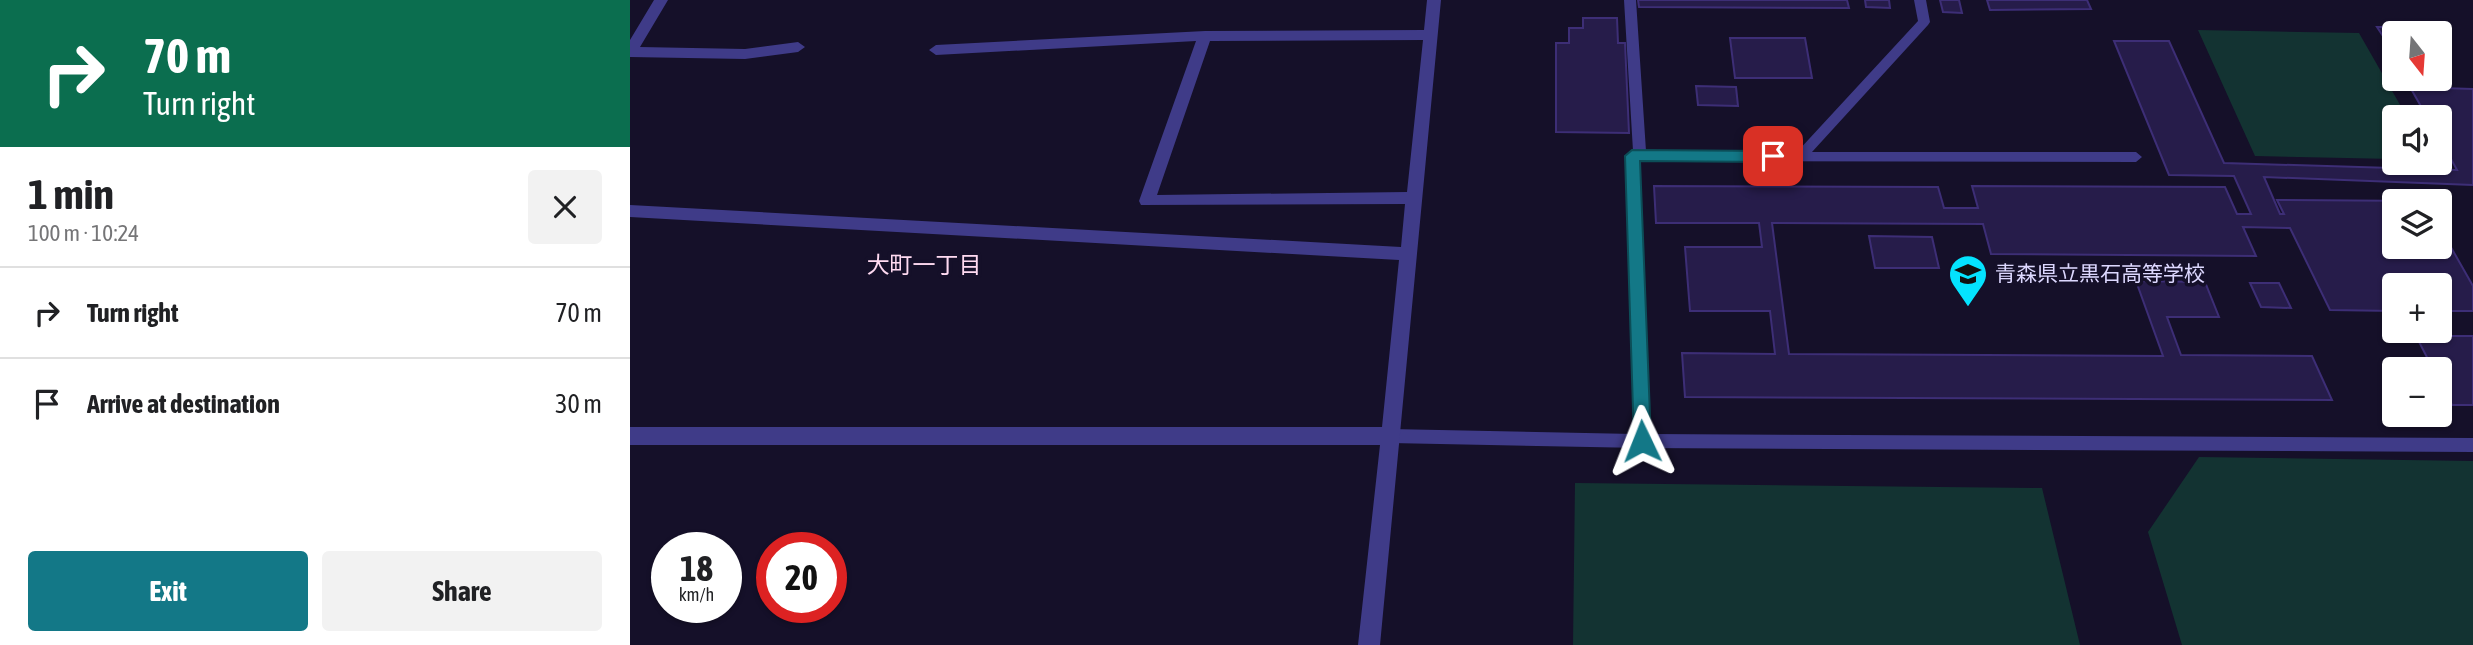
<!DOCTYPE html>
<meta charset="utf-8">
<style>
:root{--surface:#fff;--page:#f2f2f2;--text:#202124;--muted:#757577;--line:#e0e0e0;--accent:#137887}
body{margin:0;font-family:"Asap Condensed","Noto Sans JP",sans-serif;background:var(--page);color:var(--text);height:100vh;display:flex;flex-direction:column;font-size:26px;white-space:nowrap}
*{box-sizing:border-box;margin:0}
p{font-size:23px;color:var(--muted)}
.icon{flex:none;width:38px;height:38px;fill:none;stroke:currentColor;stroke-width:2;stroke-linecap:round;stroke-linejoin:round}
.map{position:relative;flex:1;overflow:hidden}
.panel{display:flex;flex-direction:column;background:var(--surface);width:630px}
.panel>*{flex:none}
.hud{background:#0b6e4f;color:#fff;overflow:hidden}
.needle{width:46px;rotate:163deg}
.fabs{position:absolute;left:1752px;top:21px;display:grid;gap:14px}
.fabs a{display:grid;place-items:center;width:70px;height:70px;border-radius:7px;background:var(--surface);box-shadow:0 2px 5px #0004;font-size:35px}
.speed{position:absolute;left:21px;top:532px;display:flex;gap:14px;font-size:35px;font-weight:700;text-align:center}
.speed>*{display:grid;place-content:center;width:91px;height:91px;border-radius:50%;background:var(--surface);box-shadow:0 2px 5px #0004;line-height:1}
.speed small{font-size:18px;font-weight:400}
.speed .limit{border:10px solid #d22;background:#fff;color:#111}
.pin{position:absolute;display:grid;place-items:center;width:60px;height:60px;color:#fff;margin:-30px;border-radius:14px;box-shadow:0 4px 10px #0006}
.me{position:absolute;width:77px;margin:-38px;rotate:358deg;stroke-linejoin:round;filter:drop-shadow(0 0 5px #0008)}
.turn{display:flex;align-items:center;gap:24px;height:147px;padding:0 28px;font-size:32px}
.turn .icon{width:91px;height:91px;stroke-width:2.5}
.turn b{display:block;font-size:49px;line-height:60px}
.round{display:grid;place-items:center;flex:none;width:74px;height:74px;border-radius:7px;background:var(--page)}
.headline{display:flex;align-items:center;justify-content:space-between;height:119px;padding:0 28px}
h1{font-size:42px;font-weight:700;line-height:52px}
.cta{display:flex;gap:14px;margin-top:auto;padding:14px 28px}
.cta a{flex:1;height:80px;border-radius:7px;background:var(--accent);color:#fff;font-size:28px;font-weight:700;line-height:80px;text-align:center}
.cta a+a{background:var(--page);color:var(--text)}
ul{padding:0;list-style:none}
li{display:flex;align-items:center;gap:21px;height:91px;padding:0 28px;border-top:2px solid var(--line)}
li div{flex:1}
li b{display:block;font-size:26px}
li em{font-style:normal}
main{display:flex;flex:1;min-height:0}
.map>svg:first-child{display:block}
.green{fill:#133332}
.building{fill:#261c4a;stroke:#3d2e76;stroke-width:2}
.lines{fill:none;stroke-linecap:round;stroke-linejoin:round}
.lane{fill:#3f3b88;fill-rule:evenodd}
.street{fill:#3f3b88;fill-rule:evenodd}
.route{fill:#137887;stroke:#0c4e58;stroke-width:2}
.labels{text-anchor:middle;stroke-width:7;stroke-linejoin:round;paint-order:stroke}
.poi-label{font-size:21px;fill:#ddd8ff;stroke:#151029;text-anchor:start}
.neighbourhood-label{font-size:23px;fill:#ffdaf1;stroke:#151029}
</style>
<main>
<section class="panel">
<div class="hud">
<div class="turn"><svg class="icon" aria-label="right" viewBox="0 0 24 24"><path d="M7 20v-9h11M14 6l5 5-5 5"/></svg><div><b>70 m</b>Turn right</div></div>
</div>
<div class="headline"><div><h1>1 min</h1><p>100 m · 10:24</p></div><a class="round"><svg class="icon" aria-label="close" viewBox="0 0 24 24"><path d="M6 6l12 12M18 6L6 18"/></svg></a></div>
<ul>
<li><svg class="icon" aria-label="right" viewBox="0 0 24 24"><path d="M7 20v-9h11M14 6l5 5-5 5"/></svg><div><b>Turn right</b></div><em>70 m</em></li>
<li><svg class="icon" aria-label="arrive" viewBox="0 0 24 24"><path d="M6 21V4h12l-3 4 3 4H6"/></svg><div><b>Arrive at destination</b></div><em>30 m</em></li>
</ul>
<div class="cta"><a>Exit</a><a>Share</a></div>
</section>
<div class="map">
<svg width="1843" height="645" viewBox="0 0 1843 645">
<rect width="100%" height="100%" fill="#151029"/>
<!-- green -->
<path class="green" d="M1568,30L1729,33L1777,117H1764V159L1625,156Z
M1569,457L1843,461V645H1552L1518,532Z
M945,483L1412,488L1450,645H943Z"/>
<!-- building -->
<path class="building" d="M1008,0H1217L1219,8L1009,7Z
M1235,0H1259L1260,8L1236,7Z
M1310,0H1329L1332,13L1313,12Z
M1357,0H1457L1461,9L1360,10Z
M953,18H987L988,43H995L999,133L926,132V43H939V28H953Z
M1747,27H1767L1771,33H1764V53Z
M1100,38H1175L1182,78H1105Z
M1484,41H1539L1594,163L1827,170L1810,139V117H1797L1780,87L1843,89V185L1634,177L1650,214H1654L1647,200L1794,201H1764V247H1810V228L1843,286V311H1810V285H1764V311L1700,310L1660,228L1613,227L1626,256L1361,254L1353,224L1142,223L1159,354L1533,356L1506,281L1575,282L1589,317H1537L1551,355L1682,356L1702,400L1055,397L1052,353L1145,354L1140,311H1060L1055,247H1132L1129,223H1026L1024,186L1308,187L1314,208H1348L1342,186L1595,187L1607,214H1621L1604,176L1539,175Z
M1066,86L1106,87L1108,106L1068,105Z
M1239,236L1302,237L1309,268H1245Z
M1620,283H1649L1661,308L1631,307Z
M1786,336H1843V405H1822L1810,381V369H1803Z"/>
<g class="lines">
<!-- lane -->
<path class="lane" d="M994,0H1006L1016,151L1167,152L1288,21L1284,0H1296L1300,22L1298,25L1182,152H1506L1512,157L1506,162L1008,161L1019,434L1843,438V452L1012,448L760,443L755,441L753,436L755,431L760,429L1004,434L996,156L998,153L1003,151Z"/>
<!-- street -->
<path class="street" d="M24,0H38L10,47L115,49L168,42L175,47L168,52L115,59L0,57V40Z
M797,0H811L750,645H728L750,445H0V427H752L769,260L0,217V205L771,247L775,204L511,205L509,201L566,41L306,55L299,50L306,45L575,31L794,30ZM793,40L777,192L527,195L580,41Z"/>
</g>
<!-- route -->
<path class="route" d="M1002,150L1143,151L1150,156L1143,162L1010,161L1021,441L1018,446L1012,448L1006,446L1004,441L995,156Z"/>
<!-- icons -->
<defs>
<symbol id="school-pin" viewBox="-11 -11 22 30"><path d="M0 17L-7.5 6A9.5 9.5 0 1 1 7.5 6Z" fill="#04e3ff" stroke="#151029"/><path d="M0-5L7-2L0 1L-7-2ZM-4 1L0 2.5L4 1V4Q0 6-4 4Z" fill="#111"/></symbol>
</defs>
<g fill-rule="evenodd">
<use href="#school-pin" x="1316" y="252" width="44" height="60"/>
</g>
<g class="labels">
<!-- poi labels -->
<g class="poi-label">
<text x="1365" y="281">青森県立黒石高等学校</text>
</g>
<!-- neighbourhood labels -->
<g class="neighbourhood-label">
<text x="294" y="273">大町一丁目</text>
</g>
</g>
</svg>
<div class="fabs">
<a><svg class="needle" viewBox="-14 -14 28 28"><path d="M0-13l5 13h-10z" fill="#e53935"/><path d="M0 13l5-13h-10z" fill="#757577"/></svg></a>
<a><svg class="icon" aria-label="sound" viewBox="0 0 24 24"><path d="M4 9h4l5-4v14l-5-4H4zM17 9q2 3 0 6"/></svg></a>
<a><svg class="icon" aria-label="layers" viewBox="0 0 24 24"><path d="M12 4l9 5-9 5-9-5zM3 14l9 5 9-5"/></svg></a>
<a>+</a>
<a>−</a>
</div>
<div class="speed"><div>18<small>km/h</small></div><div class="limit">20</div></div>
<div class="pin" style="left:1143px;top:156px;background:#d93025"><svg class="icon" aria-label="arrive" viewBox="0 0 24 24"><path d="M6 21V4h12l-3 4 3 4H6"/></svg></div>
<svg class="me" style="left:1012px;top:441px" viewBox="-20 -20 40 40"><path d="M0-17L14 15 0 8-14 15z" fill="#137887" stroke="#fff" stroke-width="4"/></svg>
</div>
</main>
